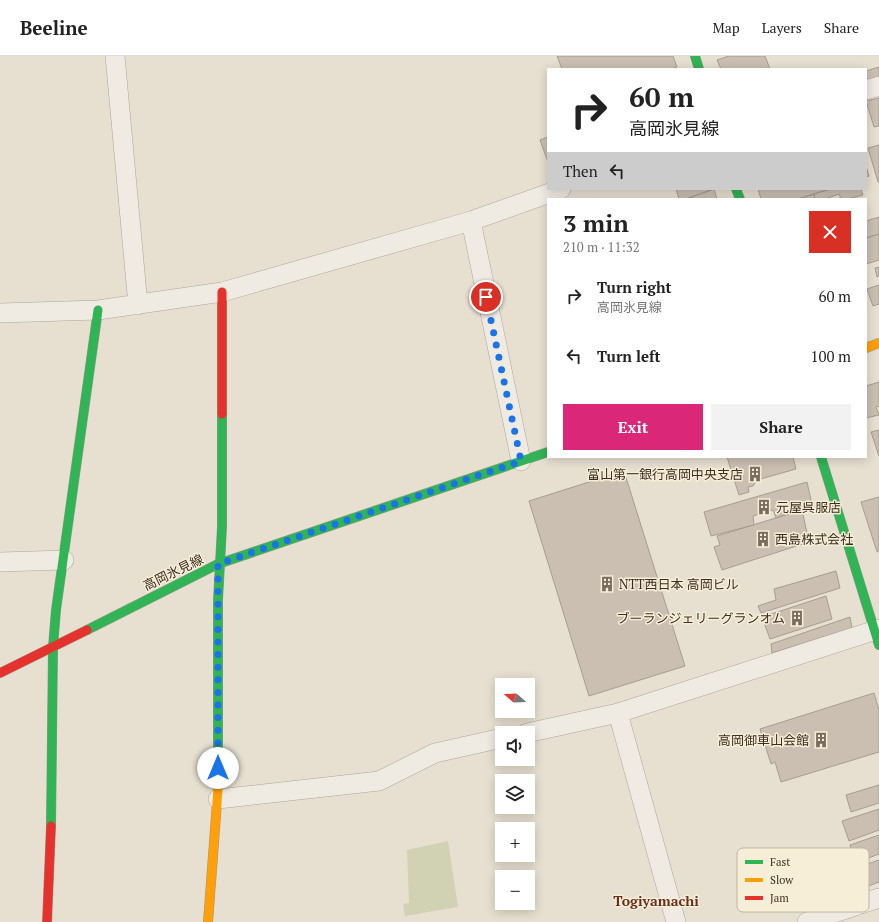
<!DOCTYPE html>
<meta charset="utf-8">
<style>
:root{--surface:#fff;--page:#f2f2f2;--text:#222;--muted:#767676;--line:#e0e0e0;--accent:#db2777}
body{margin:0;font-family:"PT Serif","Noto Sans JP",serif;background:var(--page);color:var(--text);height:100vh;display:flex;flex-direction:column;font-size:15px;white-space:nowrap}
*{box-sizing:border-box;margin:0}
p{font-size:13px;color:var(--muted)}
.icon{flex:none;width:22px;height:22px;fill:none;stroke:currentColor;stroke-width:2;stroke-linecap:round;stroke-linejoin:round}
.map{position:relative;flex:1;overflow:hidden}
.panel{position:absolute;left:547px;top:142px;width:320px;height:260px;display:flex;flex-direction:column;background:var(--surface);border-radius:0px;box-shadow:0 2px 10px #0003}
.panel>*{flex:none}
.hud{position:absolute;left:547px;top:12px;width:320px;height:122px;border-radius:0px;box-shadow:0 2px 10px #0003;background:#fff;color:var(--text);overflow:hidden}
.needle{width:26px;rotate:289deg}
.fabs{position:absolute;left:495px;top:622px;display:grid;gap:8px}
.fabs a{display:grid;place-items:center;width:40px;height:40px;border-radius:0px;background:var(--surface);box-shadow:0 2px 10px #0003;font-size:20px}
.pin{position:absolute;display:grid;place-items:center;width:34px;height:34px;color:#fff;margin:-17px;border:2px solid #fff;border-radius:50%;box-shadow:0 1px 4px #0007}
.me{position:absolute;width:44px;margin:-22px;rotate:0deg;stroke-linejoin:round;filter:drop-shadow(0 0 3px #0008)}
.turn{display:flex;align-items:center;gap:14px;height:84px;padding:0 16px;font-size:18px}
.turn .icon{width:52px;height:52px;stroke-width:2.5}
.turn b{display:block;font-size:28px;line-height:34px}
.then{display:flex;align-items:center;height:38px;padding:0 16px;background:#0003;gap:8px;font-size:15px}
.round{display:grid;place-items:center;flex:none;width:42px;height:42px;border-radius:0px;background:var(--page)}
.headline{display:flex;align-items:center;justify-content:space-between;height:68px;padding:0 16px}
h1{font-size:24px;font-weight:700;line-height:30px}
.action{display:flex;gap:8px;margin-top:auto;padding:8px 16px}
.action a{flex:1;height:46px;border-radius:0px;background:var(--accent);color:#fff;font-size:16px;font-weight:700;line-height:46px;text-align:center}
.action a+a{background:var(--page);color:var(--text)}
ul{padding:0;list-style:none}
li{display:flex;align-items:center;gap:12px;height:60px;padding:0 16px}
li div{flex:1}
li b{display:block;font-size:15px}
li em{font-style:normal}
header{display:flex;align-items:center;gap:24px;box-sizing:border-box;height:56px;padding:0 20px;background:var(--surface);border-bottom:1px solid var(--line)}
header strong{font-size:19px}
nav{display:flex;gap:22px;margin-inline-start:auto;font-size:14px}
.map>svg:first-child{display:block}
.cemetery{fill:#d1d1b3}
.building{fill:#cbbfb2;stroke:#a89c90}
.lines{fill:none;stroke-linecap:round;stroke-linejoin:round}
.street-casing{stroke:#ada599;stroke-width:20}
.fast-casing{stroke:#9c958a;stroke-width:10}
.slow-casing{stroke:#9c958a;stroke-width:10}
.jam-casing{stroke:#9c958a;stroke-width:10}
.street{stroke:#efebe3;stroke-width:19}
.fast{stroke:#30b455;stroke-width:9}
.slow{stroke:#ff9f0a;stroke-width:9}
.jam{stroke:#e5322d;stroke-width:9}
.route{stroke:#1a73e8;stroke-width:7;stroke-dasharray:0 12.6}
.labels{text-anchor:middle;stroke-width:3;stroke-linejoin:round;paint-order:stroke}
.poi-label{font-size:13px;fill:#3d2e20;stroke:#f7eed8;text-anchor:end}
.street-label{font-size:13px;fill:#3d2e20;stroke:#f7eed8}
.neighbourhood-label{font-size:14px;font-weight:bold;fill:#6b2e1e;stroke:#f7eed8}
.key{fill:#f7eed8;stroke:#bfb4a1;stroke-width:1}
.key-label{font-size:11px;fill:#3d2e20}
</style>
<header>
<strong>Beeline</strong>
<nav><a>Map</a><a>Layers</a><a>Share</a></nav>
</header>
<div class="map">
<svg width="879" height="866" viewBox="0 0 879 866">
<rect width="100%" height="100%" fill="#e7e0d1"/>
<!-- cemetery -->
<path class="cemetery" d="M448,785L458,851L405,860L403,848L409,847L407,794Z"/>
<!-- building -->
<path class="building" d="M557,0H673L677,11L671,13H562Z
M729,0H765L770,13H721L717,4Z
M879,11V24L866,27V15Z
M879,42V70L874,71L866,45Z
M548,81V106L540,84Z
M879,89V126H878L868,92Z
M866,110L869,120L866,121Z
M676,133H714L685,143H679Z
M714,133L717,143H686Z
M758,133H829L798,143H761Z
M831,133H861L863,139L848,143H841L839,138L825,143H815L814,138Z
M814,138L815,143H799Z
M879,161V178L866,182V165Z
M879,178V204L866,208V182Z
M879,211V220L877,221L875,212Z
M879,229V248L873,250L867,233Z
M879,326V350L876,351L879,359L866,362V330Z
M879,374V400L871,376Z
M727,401H793L796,413L757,424L753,430L748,431L749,436L739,439Z
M624,415L685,610L589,640L529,445Z
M807,426L812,448L776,462L773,454L753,460L754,469L711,480L704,456Z
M879,441V495L877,496L861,446Z
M802,454L809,486L722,514L714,491L720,489L717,480Z
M836,515L840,532L761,557L758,550L776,544L774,533Z
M826,540L832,563L770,583L762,561Z
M850,561L852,572L772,597L771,588Z
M874,637L879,654V696L781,726L775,706L771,708L760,673Z
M879,729V747L851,756L846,739Z
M879,753V774L849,785L842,765Z
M879,779V798L855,807L850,789Z
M879,804V826L863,832L856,812Z"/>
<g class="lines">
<defs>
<path id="street" d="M115,0L138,249
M866,34L879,30
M471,165L521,405
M0,257L98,254L222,236L471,165L561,133
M0,506L64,504
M618,657L676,866
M527,677L618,657L879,573
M218,743L379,725L435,697L502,682
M807,866L879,842"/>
<path id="fast" d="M695,0L699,13
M736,133L740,143
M821,401L879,589
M87,574L218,508L548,396
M218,733V544L222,471V358
M51,770L53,591L56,554L98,254"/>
<path id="slow" d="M866,292L879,287
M208,866L218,733"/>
<path id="jam" d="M222,236V358
M0,617L87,574
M47,866L51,770"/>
</defs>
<!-- street casing -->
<use href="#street" class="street-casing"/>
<!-- fast casing -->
<use href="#fast" class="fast-casing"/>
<!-- slow casing -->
<use href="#slow" class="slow-casing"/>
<!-- jam casing -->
<use href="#jam" class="jam-casing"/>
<!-- street -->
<use href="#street" class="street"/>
<!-- fast -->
<use href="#fast" class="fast"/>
<!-- slow -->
<use href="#slow" class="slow"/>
<!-- jam -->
<use href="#jam" class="jam"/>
</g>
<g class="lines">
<!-- route -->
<path class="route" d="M218,712V508L521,405L486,241"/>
</g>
<!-- icons -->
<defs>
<symbol id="building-bare" viewBox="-9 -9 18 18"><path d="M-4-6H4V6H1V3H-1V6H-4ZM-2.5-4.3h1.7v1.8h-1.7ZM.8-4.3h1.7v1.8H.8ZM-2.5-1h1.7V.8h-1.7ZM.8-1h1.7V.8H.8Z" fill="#786c5e" stroke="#f7eed8" stroke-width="2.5" paint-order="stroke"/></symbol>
</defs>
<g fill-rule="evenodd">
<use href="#building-bare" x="744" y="407" width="22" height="22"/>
<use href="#building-bare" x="753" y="440" width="22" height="22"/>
<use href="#building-bare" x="752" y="472" width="22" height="22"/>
<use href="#building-bare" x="596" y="517" width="22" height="22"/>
<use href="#building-bare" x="786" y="551" width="22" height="22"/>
<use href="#building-bare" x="810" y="673" width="22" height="22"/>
</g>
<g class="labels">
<!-- poi labels -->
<g class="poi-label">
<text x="743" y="423">富山第一銀行高岡中央支店</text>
<text x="776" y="456" text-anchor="start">元屋呉服店</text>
<text x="775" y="488" text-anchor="start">西島株式会社</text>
<text x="619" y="533" text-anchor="start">NTT西日本 高岡ビル</text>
<text x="785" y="567">ブーランジェリーグランオム</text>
<text x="809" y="689">高岡御車山会館</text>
</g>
<!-- street labels -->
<g class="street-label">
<text transform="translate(173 516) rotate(-26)" y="5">高岡氷見線</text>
</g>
<!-- neighbourhood labels -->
<g class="neighbourhood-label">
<text x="656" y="850">Togiyamachi</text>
</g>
</g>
<!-- legend -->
<rect x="737" y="792" width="132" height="64" rx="6" class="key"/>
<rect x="745" y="804" width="18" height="4" fill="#30b455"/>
<rect x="745" y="822" width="18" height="4" fill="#ff9f0a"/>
<rect x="745" y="840" width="18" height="4" fill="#e5322d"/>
<g class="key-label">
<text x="770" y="810">Fast</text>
<text x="770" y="828">Slow</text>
<text x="770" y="846">Jam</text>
</g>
</svg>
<div class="fabs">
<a><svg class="needle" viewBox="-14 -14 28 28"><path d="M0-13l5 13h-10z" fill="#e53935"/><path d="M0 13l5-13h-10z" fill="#767676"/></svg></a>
<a><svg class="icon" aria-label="sound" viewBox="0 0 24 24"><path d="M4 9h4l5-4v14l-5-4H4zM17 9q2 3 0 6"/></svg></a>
<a><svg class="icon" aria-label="layers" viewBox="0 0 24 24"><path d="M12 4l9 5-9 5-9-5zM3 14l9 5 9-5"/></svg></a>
<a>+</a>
<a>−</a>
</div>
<div class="pin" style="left:486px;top:241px;background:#d93025"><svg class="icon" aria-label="arrive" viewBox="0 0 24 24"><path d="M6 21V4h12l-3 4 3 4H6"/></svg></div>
<svg class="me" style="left:218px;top:712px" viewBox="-20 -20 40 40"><circle r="19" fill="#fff"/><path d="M0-13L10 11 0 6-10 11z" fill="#1a73e8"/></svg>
<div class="hud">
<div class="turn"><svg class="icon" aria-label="right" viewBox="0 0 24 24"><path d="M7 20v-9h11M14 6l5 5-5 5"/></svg><div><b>60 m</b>高岡氷見線</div></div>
<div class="then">Then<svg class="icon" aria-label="left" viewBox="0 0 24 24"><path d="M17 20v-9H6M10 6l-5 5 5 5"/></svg></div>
</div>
<section class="panel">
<div class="headline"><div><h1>3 min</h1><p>210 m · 11:32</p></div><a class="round" style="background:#d93025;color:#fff"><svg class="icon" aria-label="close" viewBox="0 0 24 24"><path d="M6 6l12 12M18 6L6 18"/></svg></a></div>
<ul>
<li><svg class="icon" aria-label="right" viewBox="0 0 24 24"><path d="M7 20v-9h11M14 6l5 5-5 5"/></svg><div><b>Turn right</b><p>高岡氷見線</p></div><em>60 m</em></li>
<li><svg class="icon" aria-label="left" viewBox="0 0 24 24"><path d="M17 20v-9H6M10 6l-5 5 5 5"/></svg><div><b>Turn left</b></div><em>100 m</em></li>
</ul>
<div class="action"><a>Exit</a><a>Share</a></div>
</section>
</div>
